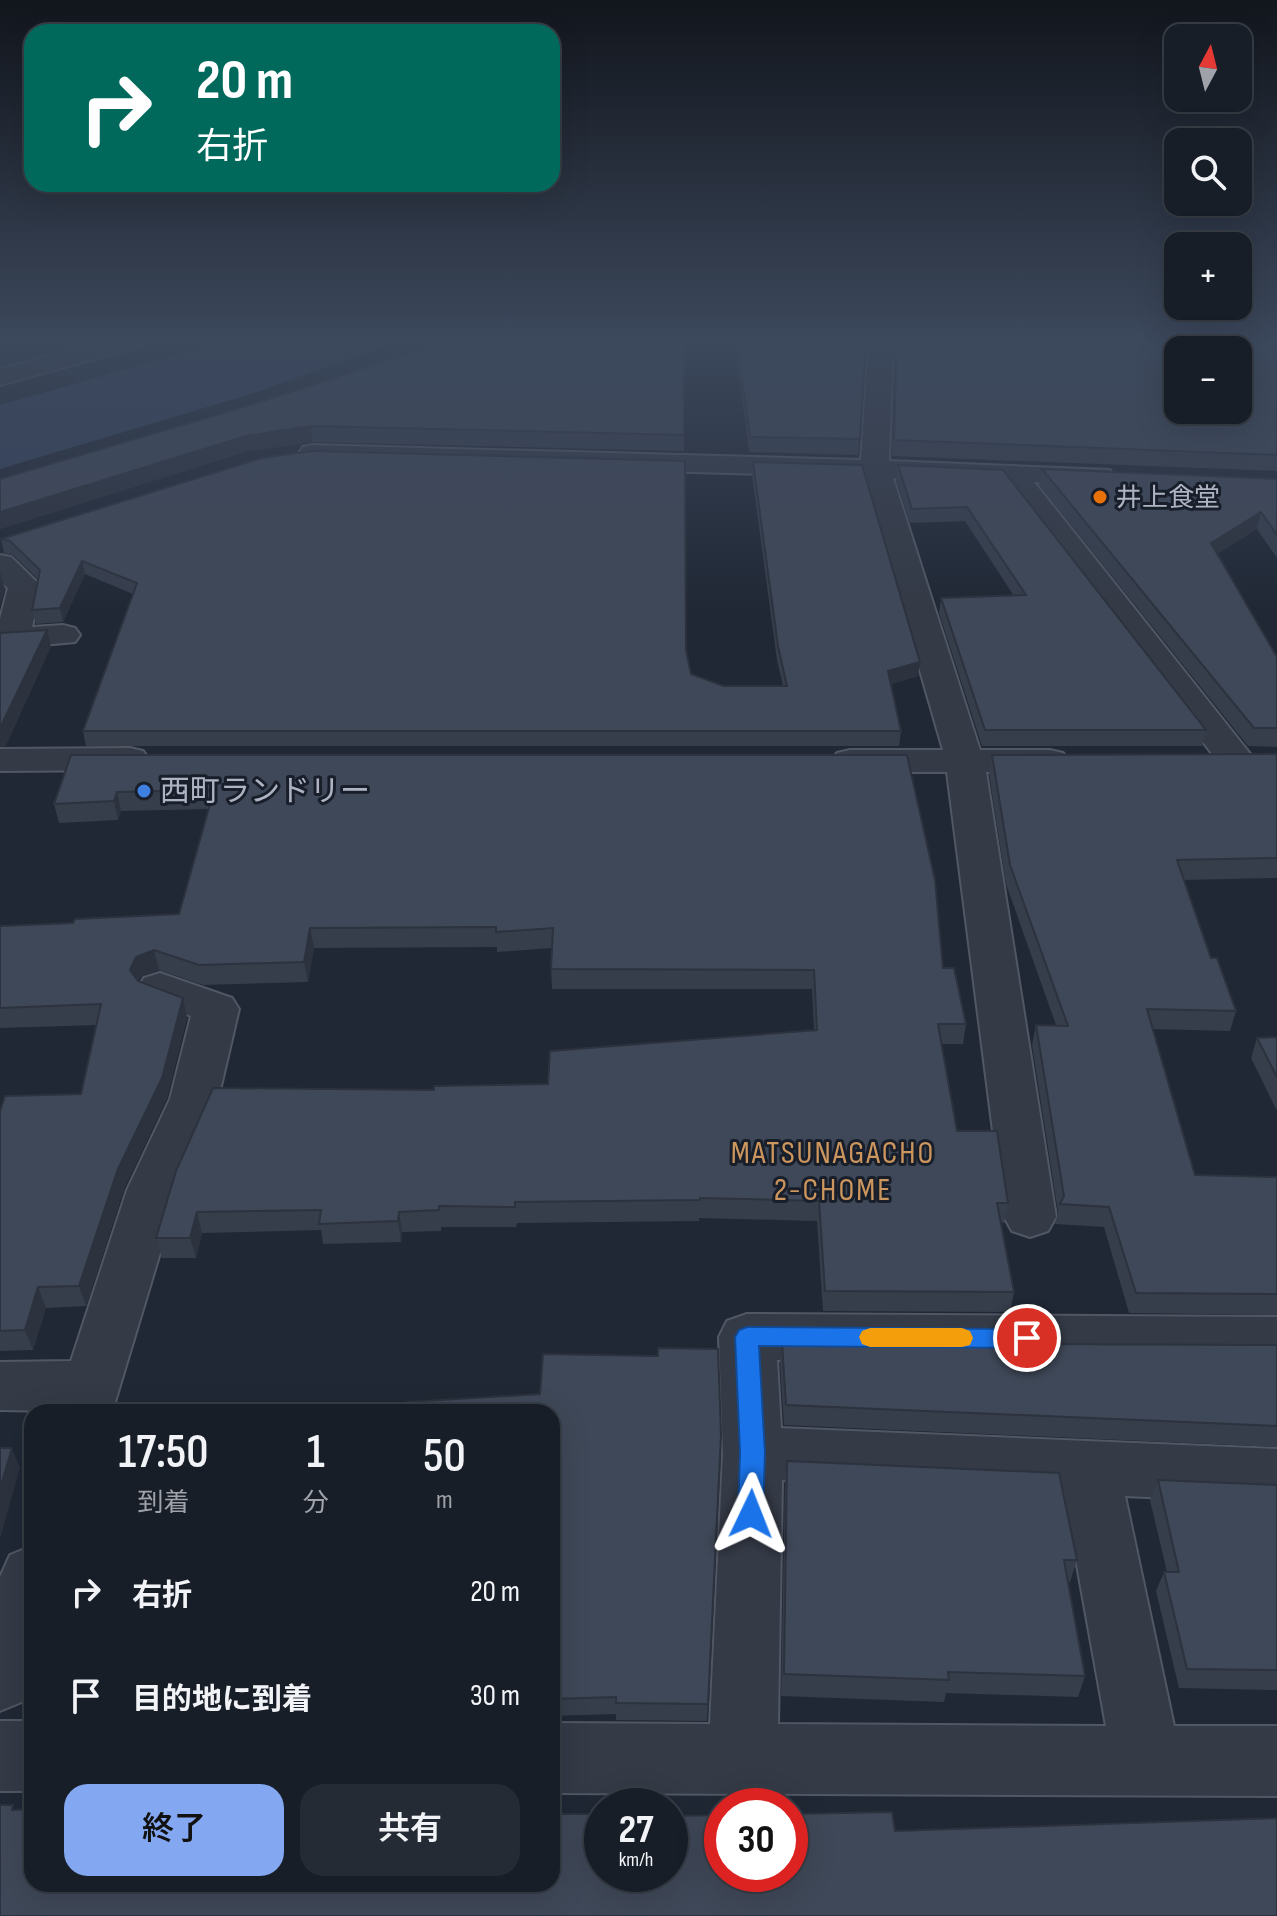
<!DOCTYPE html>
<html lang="ja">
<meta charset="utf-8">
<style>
:root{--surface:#181e28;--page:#252b34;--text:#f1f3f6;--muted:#9fa2a8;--line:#363c45;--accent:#84a7f2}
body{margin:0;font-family:"Sofia Sans Condensed","Noto Sans JP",sans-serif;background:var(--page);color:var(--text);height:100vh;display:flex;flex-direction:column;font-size:30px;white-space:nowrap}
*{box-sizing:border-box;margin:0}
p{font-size:26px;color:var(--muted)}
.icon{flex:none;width:44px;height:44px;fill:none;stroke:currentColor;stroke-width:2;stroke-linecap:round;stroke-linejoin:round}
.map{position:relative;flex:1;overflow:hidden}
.drawer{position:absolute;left:24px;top:1404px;width:536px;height:488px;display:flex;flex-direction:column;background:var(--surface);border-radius:24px;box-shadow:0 8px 32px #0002,0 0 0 2px var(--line)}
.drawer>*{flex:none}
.top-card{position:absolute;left:24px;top:24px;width:536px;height:168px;border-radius:24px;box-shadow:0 8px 32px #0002,0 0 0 2px var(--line);background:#00695c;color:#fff;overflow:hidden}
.needle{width:52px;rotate:7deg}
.controls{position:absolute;left:1164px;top:24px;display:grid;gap:16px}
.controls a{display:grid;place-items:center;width:88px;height:88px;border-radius:16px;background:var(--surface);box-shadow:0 8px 32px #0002,0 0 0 2px var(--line);font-size:40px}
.speed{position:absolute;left:584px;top:1788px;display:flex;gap:16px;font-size:40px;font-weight:700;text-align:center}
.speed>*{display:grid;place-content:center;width:104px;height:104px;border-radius:50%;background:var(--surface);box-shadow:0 8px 32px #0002,0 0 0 2px var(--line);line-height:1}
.speed small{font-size:20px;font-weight:400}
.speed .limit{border:12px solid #d22;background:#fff;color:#111}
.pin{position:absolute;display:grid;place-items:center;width:68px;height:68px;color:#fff;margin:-34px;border:4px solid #fff;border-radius:50%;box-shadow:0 2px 8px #0007}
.me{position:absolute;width:88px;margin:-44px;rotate:2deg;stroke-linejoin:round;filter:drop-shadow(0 0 6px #0008)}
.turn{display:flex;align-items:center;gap:28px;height:168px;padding:0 40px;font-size:36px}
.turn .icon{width:104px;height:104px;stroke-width:2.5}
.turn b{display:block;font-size:56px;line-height:68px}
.eta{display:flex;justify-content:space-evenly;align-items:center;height:136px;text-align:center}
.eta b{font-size:48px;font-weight:600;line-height:56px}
.action{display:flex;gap:16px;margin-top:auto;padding:16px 40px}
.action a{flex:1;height:92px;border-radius:24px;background:var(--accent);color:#111;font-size:32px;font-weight:600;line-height:92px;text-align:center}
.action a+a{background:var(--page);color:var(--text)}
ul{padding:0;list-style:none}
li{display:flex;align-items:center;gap:24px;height:104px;padding:0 40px}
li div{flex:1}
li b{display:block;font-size:30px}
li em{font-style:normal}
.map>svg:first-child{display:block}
.water{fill:#35425c}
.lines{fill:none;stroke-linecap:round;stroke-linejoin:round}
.minor-casing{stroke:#515764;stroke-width:4}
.minor{fill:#343a46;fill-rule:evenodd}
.wall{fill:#363e4c}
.shaded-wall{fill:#2c323e}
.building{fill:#3f4858;stroke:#2c323e;stroke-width:2;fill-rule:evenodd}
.route{fill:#1a73e8;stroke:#114b97;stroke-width:2}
.slow{fill:#f59e0b}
.food-dot{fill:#e8710a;stroke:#191f2a;stroke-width:3}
.shop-dot{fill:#3f7fe0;stroke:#191f2a;stroke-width:3}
.labels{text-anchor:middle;stroke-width:6;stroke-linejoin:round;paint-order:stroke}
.far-poi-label{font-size:26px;fill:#aeb4c3;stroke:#191f2a;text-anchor:start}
.poi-label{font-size:30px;fill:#aeb4c3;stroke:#191f2a;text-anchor:start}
.neighbourhood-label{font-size:32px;letter-spacing:2px;fill:#cd965e;stroke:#191f2a}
</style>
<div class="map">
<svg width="1277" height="1916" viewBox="0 0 1277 1916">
<rect width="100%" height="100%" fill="#202835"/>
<!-- water -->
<path class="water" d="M226,341H398L254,393L0,469V405Z"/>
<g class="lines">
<defs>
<path id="minor" d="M104,341H144L141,346L0,385V369Z
M869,341H893L889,461L1110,470L1114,476L1110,482L1100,485L1034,482L1255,760L1249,768L1236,771L1223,768L1003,481L893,478L980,750H1050L1063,753L1069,761L1063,769L1050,772H986L1056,1217L1048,1231L1030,1237L1012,1231L1004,1217L947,772H850L837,769L831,761L837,753L850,750H943L864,477L313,461L303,459L299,453L303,447L313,445L861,460Z
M0,555L11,557L41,586L32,627L63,625L75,628L80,635L75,642L0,649V619L8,588L0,581Z
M130,748L143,751L149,759L143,767L130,770L0,771V749Z
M160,973L232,998L239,1009L218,1099L179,1190L112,1412L0,1410V1362L71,1361L127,1190L170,1099L191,1016L144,998L138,988L144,978Z
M747,1314L1277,1317V1363L777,1360L781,1428L1277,1449V1503L1125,1496L1174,1726H1277V1796L552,1793V1723L710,1724L723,1453L719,1337L727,1321ZM782,1480L1064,1493L1106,1726L778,1724Z
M32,1546V1681L24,1701L0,1711V1577L10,1555Z
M0,1721H32V1791H0Z"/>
</defs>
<!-- minor casing -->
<use href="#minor" class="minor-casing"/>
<!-- minor -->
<use href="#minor" class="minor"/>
</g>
<!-- wall -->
<path class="wall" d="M684,341V451L313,442L248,451L0,529V479Z
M735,341H866L858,455L749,452Z
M896,341H1277V471L892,456Z
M753,462L918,676L891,684L901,731L899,746H86L83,731L133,594L85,574L63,622L36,624L32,610L38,579L13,555L4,553L1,539L686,650L691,674L724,686H783L777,660L752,475Z
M898,465L1003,470L1206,730L1202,746H982L939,613L941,598L1014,596L965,521L910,523L896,479Z
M1042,469L1277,479V558L1257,529L1217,554L1277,657V747L1248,746L1039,485Z
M1277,754V878L1183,880L1211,958L1236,1011L1230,1031L1152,1029L1195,1175L1277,1177V1315L1129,1313L1104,1227L1055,1224L1058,1212L1032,1045L1036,1025H1056L1006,884L989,774L992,755Z
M71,755L943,968L966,1024L963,1044H942L957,1131L1008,1203L1004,1223H1001L1014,1292L1010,1312L823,1311L817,1221L699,1218V1221L517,1223L516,1227H441V1231L402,1232L401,1242L323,1244L321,1230L202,1233L196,1258H162L156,1238L176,1171L434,1090L548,1084L814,1031L812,989H552L551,969L552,948L497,952V947L314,948L308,982L203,985L159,970L141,976L139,981L183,998L187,1018L167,1098L124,1189L86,1306L46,1308L33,1350L0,1351V1111L81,1094L97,1025L0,1028V926L73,923L179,914L209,809L121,811L118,820L59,823L54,804Z
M1277,1037V1111L1251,1058L1257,1038Z
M782,1343L1277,1345V1447L784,1425L780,1363Z
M552,1412L721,1435L707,1721L616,1720V1714L552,1716Z
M787,1461L1077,1560L1070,1582H1068L1085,1676L1078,1697L946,1693L944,1702L781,1696L785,1483Z
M1158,1480L1277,1485V1690L1179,1688L1156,1591L1164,1572H1167L1150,1500Z"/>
<!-- shaded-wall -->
<path class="shaded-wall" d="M0,341H13L0,344Z
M75,341H92L76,345Z
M311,426L313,442L248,451L0,529V512L246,436Z
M1261,512L1257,529L1207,560L1211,543Z
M82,561L85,574L63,622L60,608Z
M0,572L5,589L0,607Z
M47,630L51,647L6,746L0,747V728Z
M920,662L918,676L886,685L888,671Z
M117,792L121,811L118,820L114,801Z
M310,928L314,948L308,982L304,962Z
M154,950L159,970L141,976L135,990L130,970L136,957Z
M183,998L187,1018L167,1098L124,1189L86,1306L79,1286L118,1169Z
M197,1212L202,1233L196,1258L190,1238Z
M399,1212L402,1232L401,1242L398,1221Z
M38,1287L46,1308L33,1350L25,1330Z
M12,1448L20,1468L0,1539V1489Z"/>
<!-- building -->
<path class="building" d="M447,341H684V435L311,426L246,436L0,512V479L254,404Z
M737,341H866L860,439L750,437Z
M897,341H1277V455L894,440ZM1178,350H1238V410H1178Z
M312,451L685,461L686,650L691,674L724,686H787L778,646L753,462L862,465L920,662L888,671L901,731H83L137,583L82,561L60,608L32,610L40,570L10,541L1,539L262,458Z
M898,465L1003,470L1206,730H985L941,598L1026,595L967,507L912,509Z
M1042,469L1277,479V535L1261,512L1211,543L1277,657V728H1254Z
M47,630L0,728V633Z
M1277,754V858L1177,860L1211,958H1217L1236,1011L1147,1009L1195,1175L1277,1177V1294L1136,1293L1109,1207L1060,1204L1064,1196L1036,1025L1068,1026L1010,865L992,755Z
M71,755H907L935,880L943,968H954L966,1024H938L957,1131H997L1008,1203H997L1014,1292L825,1291L819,1201L700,1198V1200L515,1202V1207L439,1206V1210L399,1212L398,1221L319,1224L321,1210L197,1212L190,1238H156L176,1171L213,1088L434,1090V1086L548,1084L550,1051L817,1030L814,970L551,969L553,928L496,932V927L310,928L304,962L199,965L154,950L136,957L130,970L138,981L183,998L162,1078L118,1169L79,1286L38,1287L25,1330L0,1331V1111L5,1096L81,1094L101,1004L0,1008V926L73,923L75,919L179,914L214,790L117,792L114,801L54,804Z
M1277,1037V1077L1257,1038Z
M782,1343L1277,1345V1426L786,1405Z
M658,1348L718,1349L721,1435L708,1704L616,1703V1697L552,1699V1412H406L407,1402L540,1394L543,1354L658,1356Z
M0,1448H12L0,1489Z
M787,1461L1059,1473L1077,1560H1064L1085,1676L948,1672L949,1680L784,1674Z
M1158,1480L1277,1485V1670L1187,1669L1164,1572H1179Z
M0,1805H13L12,1810L32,1809V1884H552V1814H602V1874H670V1816L722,1815V1874H790V1814L892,1812L895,1831L1277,1818V1916H0Z"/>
<!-- sky -->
<linearGradient id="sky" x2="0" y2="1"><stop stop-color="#12161d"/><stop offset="0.56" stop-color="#3c485c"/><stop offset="1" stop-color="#3c485c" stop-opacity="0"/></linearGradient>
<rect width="1277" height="609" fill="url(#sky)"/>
<!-- route -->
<path class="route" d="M747,1327L1027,1329L1036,1332L1039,1338L1036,1345L1027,1348L759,1346L765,1453L763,1514L760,1522L751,1525L742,1522L738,1514L740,1453L735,1337L739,1330Z"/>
<!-- slow -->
<path class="slow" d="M870,1328H962L970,1331L973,1338L970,1345L962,1347H870L862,1344L859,1337L862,1331Z"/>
<!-- markers -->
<circle class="food-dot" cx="1100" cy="497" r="8"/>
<circle class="shop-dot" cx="144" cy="791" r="8"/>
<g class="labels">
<!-- far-poi labels -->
<g class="far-poi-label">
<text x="1116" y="506">井上食堂</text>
</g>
<!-- poi labels -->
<g class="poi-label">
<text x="160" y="801">西町ランドリー</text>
</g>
<!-- neighbourhood labels -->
<g class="neighbourhood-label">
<text x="833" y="1163">MATSUNAGACHO<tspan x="833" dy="37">2-CHOME</tspan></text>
</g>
</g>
</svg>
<div class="controls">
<a><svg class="needle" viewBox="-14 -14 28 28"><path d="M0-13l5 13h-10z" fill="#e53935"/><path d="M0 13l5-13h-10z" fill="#9fa2a8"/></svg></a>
<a><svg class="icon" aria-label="search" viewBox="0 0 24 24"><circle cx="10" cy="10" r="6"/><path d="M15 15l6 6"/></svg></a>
<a>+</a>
<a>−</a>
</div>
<div class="speed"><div>27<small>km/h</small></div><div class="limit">30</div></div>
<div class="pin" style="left:1027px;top:1338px;background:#d93025"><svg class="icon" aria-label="arrive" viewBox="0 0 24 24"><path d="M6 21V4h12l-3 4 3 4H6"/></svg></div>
<svg class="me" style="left:751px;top:1514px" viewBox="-20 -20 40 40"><path d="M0-17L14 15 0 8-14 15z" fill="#1a73e8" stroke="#fff" stroke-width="4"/></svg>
<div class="top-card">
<div class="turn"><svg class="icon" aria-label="right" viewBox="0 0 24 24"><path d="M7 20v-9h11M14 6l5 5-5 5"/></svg><div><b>20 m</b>右折</div></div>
</div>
<section class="drawer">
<div class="eta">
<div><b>17:50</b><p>到着</p></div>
<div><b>1</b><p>分</p></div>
<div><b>50</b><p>m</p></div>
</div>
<ul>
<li><svg class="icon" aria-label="right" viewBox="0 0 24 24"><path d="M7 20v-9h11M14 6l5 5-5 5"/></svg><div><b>右折</b></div><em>20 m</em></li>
<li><svg class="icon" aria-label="arrive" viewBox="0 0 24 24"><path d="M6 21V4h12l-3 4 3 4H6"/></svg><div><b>目的地に到着</b></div><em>30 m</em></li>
</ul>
<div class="action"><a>終了</a><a>共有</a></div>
</section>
</div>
